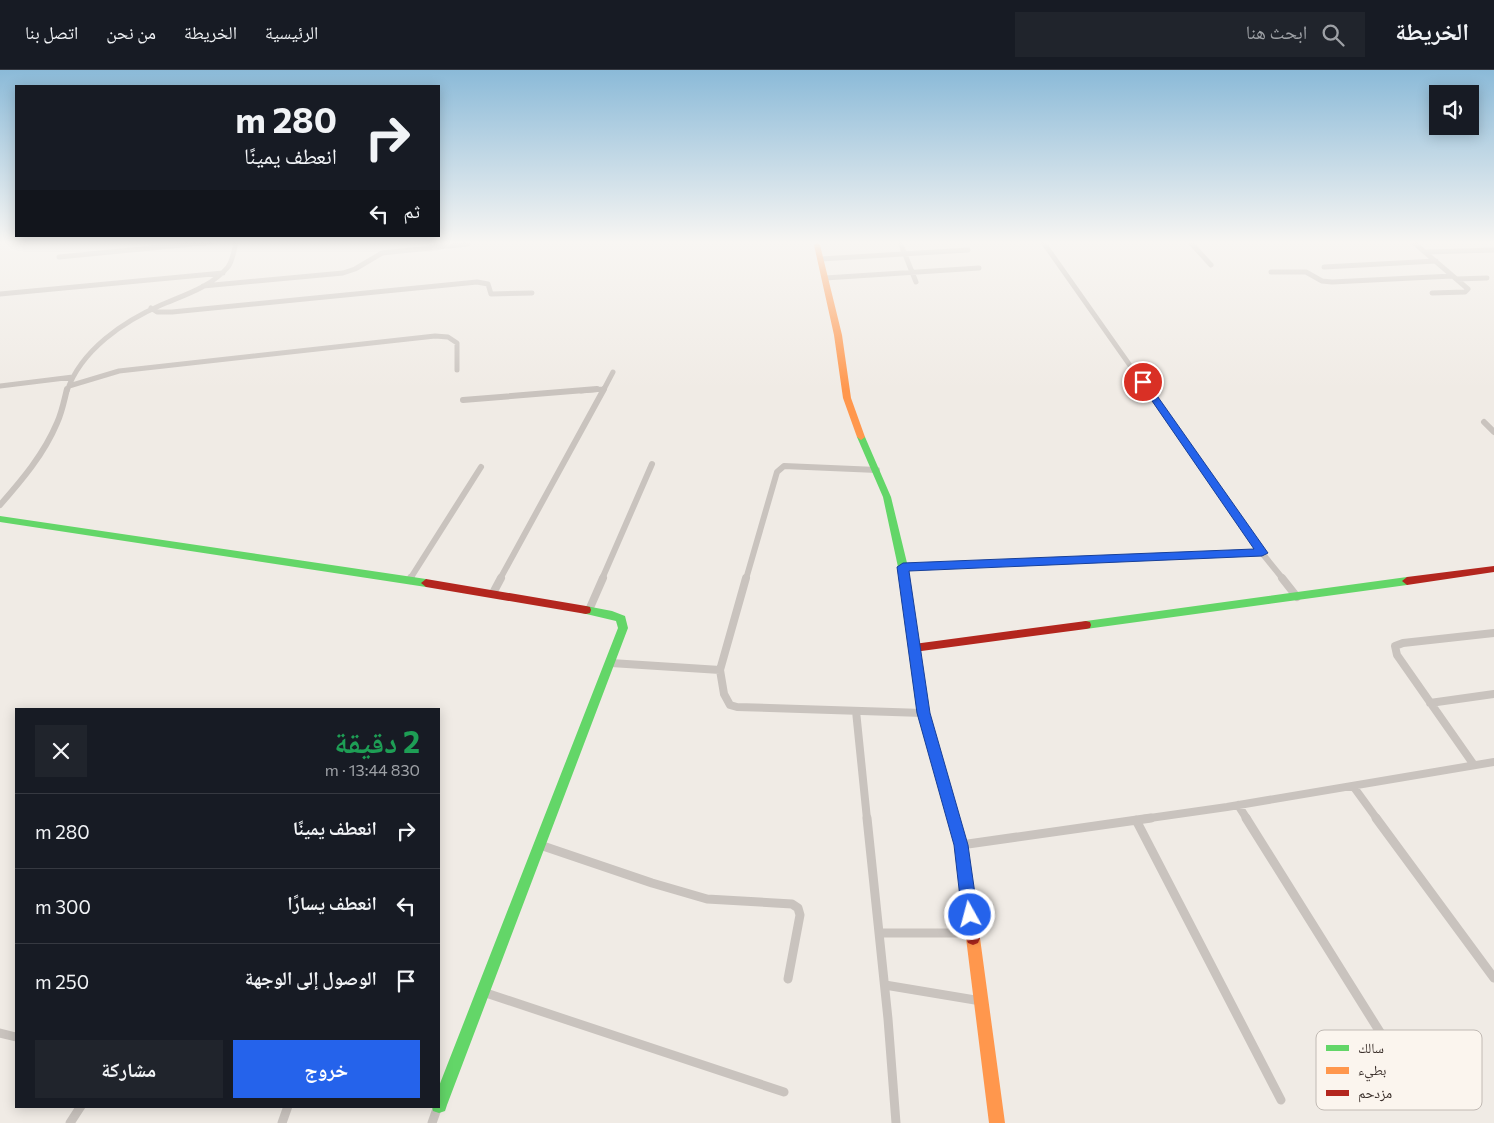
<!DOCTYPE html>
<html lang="ar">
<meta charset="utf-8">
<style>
:root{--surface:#171b24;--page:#20242c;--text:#f1f3f6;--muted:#9ea1a6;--line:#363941;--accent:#2563eb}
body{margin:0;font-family:Commissioner,"Noto Naskh Arabic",sans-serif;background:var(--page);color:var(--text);direction:rtl;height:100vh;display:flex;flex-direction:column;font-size:19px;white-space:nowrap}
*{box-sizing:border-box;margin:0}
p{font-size:16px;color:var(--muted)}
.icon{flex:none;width:28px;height:28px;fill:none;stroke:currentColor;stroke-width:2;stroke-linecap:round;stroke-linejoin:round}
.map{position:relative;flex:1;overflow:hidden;direction:ltr}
.side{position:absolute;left:15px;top:638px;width:425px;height:400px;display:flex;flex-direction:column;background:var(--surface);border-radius:0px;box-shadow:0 2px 12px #0003;direction:rtl}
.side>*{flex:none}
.hud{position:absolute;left:15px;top:15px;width:425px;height:152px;border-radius:0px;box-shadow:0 2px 12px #0003;direction:rtl;background:#171b24;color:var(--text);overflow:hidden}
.buttons{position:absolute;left:1429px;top:15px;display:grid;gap:10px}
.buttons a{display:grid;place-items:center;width:50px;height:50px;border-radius:0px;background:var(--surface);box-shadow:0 2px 12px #0003;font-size:25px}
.pin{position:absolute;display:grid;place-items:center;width:42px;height:42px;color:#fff;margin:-21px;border:2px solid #fff;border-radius:50%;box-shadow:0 1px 5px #0007}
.me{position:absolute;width:55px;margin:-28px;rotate:353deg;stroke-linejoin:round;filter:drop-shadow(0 0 4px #0008)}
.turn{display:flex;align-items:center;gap:18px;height:105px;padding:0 20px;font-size:22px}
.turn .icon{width:65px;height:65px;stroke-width:2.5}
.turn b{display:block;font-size:35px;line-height:42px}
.then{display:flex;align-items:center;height:48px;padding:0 20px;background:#0003;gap:10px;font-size:19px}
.round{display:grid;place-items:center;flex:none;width:52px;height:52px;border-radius:0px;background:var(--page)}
.head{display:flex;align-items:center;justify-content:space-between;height:85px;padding:0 20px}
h1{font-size:30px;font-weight:700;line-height:38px;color:#1e9e55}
.button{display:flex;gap:10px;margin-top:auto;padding:10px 20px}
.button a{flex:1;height:58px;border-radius:0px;background:var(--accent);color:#fff;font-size:20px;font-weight:700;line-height:58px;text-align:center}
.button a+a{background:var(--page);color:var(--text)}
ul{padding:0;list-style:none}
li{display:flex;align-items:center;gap:15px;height:75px;padding:0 20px;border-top:1px solid var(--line)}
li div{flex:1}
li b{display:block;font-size:19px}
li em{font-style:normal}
header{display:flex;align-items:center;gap:30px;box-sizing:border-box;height:70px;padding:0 25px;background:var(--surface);border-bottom:1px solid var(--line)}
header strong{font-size:24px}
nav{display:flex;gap:28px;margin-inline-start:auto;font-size:18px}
.search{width:350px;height:45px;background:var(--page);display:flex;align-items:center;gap:12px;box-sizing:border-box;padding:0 18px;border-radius:0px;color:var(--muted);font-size:19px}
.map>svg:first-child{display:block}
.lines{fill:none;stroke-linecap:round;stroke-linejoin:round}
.street-far3{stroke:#c9c3be;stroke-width:5}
.street-far2{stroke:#c9c3be;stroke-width:6}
.street-far1{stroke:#c9c3be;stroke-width:8}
.street{stroke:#c9c3be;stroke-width:9}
.fast{fill:#63d668;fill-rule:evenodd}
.slow{fill:#ff974d;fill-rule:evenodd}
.jam{fill:#b3261e;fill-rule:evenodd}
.route{fill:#2563eb;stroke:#184099}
.key{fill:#fbf5ee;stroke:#c1bab4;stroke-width:1}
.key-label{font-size:14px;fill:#3b302b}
</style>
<header>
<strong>الخريطة</strong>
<div class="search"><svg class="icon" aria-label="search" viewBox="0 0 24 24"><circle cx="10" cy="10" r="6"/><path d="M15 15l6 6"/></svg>ابحث هنا</div>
<nav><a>الرئيسية</a><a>الخريطة</a><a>من نحن</a><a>اتصل بنا</a></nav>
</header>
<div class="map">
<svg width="1494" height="1053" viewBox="0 0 1494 1053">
<rect width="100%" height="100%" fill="#f0ebe5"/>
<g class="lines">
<!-- street-far3 -->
<path class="street-far3" d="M900,172L916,212
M1043,172L1148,321
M1190,172L1211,195
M1413,172L1468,219L1465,222L1432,223
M1427,182L1494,180
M59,187L213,172
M821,189L968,180
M1324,197L1436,191
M1271,202H1306L1322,211L1332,212L1452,206
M825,208L979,198
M1456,209L1487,208
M203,216L343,203L355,199L382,183L468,174
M0,224L223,203
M151,238L157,242H172L477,212L488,214L491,224L532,223
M0,316L73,307
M69,316L119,301L435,266L448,267L457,273V300
M67,321C81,280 124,251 161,235C184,225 211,217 228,197C233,190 234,180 236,172
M581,321L603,319
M603,321L613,302"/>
<!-- street-far2 -->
<path class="street-far2" d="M1147,319L1262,483L1283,509
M463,330L597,319
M1484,352L1494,362
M0,435C22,410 44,384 57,353C62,342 64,331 67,319
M903,497L1262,483
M410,509L481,397
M500,509L604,319
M602,509L652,394
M746,509L777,402L784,396L877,400"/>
<!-- street-far1 -->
<path class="street-far1" d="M746,508L720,600L724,624L730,635L737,637L923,643
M1282,508L1297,527
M410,510L411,508
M493,523L501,508
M589,540L603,508
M611,593L720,600
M1430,633L1494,624
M856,641L867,749
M1474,695L1397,585L1395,576L1403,573L1494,563
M1353,716L1377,749
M1238,735L1247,749
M1143,749L1227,737L1494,692"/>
<!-- street -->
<path class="street" d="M867,748L888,949L896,1053
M1246,748L1420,1026
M1376,748L1494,908
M1136,750L1281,1030
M540,775L652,813L707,829L792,834L798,838L800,845L788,909
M961,775L1151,748
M879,863H972
M885,915L981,931
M483,922L784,1022
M0,963L16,967
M70,1053L81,1036
M282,1053L288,1036
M432,1053L438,1036"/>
<!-- fast -->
<path class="fast" d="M861,364L865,367L891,427L908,497L929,643L947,704L945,708L941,709L937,708L935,704L917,643L898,497L883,427L857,367Z
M0,446L426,509L431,513L426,517L0,452Z
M1407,507L1412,511L1407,515L1086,559L1082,558L1081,555L1082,552L1086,551Z
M586,536L612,541L625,546L628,558L447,1035L445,1041L439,1043L433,1041L432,1036H439V1016L618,558L616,551L582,543L581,540L582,537Z"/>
<!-- slow -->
<path class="slow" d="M817,173L820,175L842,265L851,328L865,367L861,370L857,367L843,328L834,265L814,175Z
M973,861L978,863L980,868L1005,1053H989L966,868L968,863Z"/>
<!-- jam -->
<path class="jam" d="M1494,496V502L1407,515L1402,511L1407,507Z
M426,509L586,536L590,537L591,540L590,543L586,544L426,517L421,513Z
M1086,551L1090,552L1091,555L1090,558L1086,559L914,582L910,581L909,578L910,575L914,574Z
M941,699L945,700L947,704L967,775L980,868L978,873L973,875L968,873L966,868L955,775L935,704L937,700Z"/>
</g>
<!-- sky -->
<linearGradient id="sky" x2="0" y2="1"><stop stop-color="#8bbad8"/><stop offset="0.54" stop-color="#f8f6f3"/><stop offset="1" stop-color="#f8f6f3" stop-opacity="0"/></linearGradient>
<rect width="1494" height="319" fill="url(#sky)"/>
<!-- route -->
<path class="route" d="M1143,309L1146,310L1268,483L1262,486L909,501L930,643L968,775L978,845L975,851L970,853L965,851L962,845L954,775L917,643L897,497L903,493L1254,479L1139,312Z"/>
<!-- legend -->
<rect x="1316" y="960" width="166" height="80" rx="8" class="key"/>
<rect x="1326" y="975" width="23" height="6" fill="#63d668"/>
<rect x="1326" y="997" width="23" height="7" fill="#ff974d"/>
<rect x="1326" y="1020" width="23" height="6" fill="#b3261e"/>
<g class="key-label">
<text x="1358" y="983">سالك</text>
<text x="1358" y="1005">بطيء</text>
<text x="1358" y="1028">مزدحم</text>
</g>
</svg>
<div class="buttons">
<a><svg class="icon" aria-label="sound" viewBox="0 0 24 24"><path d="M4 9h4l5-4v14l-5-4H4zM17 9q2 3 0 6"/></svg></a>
</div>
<div class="pin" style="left:1143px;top:312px;background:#d93025"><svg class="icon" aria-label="arrive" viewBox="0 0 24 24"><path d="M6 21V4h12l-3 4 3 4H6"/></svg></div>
<svg class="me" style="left:970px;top:845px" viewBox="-20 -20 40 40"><circle r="17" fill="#2563eb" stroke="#fff" stroke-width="3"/><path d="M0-11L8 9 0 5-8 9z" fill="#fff"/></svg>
<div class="hud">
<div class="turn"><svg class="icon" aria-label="right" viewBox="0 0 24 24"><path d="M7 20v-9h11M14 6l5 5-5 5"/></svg><div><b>280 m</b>انعطف يمينًا</div></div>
<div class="then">ثم<svg class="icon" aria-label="left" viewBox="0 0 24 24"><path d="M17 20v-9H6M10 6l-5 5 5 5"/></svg></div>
</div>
<section class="side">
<div class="head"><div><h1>2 دقيقة</h1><p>830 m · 13:44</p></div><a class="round"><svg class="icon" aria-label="close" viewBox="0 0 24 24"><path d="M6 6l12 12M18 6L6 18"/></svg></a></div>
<ul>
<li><svg class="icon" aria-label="right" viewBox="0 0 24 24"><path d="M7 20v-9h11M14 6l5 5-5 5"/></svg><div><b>انعطف يمينًا</b></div><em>280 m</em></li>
<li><svg class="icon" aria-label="left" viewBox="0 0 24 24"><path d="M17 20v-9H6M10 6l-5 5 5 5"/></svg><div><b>انعطف يسارًا</b></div><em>300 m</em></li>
<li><svg class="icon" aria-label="arrive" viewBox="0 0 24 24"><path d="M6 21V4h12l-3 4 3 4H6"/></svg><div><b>الوصول إلى الوجهة</b></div><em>250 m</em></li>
</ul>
<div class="button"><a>خروج</a><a>مشاركة</a></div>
</section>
</div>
